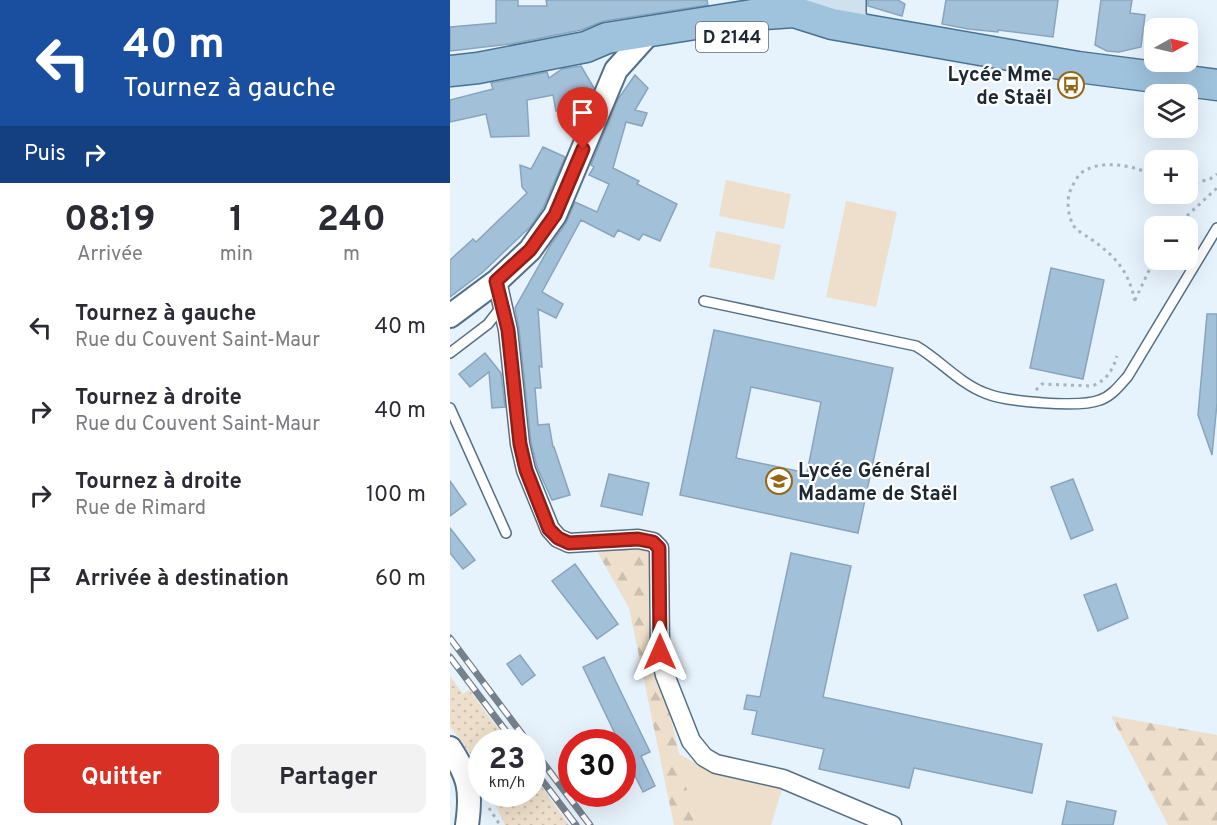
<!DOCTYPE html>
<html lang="fr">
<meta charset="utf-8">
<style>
:root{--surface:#fff;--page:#f2f2f3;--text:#2b2b33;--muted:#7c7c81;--accent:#d93025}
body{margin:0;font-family:Overpass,sans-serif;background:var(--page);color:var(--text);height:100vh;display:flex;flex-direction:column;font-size:22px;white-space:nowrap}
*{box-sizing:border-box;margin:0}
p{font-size:20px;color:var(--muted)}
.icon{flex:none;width:33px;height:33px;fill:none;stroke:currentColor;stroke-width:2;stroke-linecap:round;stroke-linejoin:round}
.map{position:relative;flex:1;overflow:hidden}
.sheet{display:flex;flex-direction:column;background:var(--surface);width:450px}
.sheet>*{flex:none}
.guide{background:#1a4fa0;color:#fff;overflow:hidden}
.needle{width:39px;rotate:82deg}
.tools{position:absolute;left:694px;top:18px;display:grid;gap:12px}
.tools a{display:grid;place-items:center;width:54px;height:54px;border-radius:12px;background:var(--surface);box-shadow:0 6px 24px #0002;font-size:30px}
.speed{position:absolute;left:18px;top:729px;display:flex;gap:12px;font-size:30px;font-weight:700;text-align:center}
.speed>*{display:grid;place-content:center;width:78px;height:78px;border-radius:50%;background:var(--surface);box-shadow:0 6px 24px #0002;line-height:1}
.speed small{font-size:15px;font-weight:400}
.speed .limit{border:9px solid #d22;background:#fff;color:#111}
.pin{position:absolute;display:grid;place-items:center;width:51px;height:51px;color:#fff;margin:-62px -26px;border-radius:50% 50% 50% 0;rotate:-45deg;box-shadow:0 0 6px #0007}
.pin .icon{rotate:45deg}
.me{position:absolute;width:66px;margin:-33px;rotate:0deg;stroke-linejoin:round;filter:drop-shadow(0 0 4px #0008)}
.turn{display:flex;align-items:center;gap:21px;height:126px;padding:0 24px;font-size:27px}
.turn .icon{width:78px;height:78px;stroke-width:2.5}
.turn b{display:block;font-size:42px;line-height:51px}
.then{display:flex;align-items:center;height:57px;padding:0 24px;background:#0003;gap:12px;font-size:22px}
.eta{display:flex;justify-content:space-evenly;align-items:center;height:102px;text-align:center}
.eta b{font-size:36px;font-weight:700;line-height:42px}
.primary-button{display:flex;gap:12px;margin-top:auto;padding:12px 24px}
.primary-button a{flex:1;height:69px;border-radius:12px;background:var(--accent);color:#fff;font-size:24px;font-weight:700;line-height:69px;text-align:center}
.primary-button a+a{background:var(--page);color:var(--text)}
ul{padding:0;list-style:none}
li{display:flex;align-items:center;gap:18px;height:84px;padding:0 24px}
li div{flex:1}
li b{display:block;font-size:22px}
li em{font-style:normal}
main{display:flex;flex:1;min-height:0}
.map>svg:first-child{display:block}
.grass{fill:url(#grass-dots)}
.forest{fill:url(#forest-firs)}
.garden{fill:#eddfcb}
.building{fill:#a3c0d9;stroke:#88a5bd;stroke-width:1.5;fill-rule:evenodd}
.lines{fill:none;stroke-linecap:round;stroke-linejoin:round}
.service-casing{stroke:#557086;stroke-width:12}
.minor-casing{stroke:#557086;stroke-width:21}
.tertiary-casing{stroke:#557086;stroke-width:26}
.secondary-casing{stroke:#557086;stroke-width:30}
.primary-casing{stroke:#487293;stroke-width:33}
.path{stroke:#a7b3bd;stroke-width:3;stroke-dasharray:3 4.5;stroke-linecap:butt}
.service{stroke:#fff;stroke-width:9}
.minor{stroke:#fff;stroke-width:18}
.tertiary{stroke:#fff;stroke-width:22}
.secondary{stroke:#cfe1ee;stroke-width:27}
.primary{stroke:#9fc2dd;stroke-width:30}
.rail-casing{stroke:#76818b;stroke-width:7}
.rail{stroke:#fff;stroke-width:4.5;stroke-dasharray:14;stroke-linecap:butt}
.route-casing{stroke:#8d1f18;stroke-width:15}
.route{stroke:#d93025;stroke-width:10}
.labels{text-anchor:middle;stroke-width:4.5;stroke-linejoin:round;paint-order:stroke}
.shield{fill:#fff;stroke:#616870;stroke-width:1.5}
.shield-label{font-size:18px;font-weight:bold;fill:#1d2832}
.poi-label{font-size:20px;font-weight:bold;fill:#1d2832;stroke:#fff;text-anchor:end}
</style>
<main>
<section class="sheet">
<div class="guide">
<div class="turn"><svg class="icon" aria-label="left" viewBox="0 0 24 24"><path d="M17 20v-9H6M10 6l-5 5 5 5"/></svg><div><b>40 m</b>Tournez à gauche</div></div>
<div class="then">Puis<svg class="icon" aria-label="right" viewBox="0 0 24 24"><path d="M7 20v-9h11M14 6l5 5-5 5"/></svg></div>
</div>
<div class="eta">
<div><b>08:19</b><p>Arrivée</p></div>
<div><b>1</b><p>min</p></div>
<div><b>240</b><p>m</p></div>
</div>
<ul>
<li><svg class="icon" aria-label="left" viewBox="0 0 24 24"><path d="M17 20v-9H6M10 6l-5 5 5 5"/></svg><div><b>Tournez à gauche</b><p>Rue du Couvent Saint-Maur</p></div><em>40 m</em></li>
<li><svg class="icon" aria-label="right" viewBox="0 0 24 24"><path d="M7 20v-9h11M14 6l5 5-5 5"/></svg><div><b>Tournez à droite</b><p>Rue du Couvent Saint-Maur</p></div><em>40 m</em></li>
<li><svg class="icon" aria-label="right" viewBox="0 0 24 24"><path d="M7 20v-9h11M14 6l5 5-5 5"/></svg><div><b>Tournez à droite</b><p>Rue de Rimard</p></div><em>100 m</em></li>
<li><svg class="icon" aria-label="arrive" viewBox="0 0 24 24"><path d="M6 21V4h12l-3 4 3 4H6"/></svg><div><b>Arrivée à destination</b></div><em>60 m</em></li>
</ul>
<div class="primary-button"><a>Quitter</a><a>Partager</a></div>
</section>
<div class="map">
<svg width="767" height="825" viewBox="0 0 767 825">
<defs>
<pattern id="grass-dots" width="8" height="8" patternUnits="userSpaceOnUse" patternTransform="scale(1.5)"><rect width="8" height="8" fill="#eddfcb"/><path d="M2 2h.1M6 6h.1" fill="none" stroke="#cbbfaf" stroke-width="1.8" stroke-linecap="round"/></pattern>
<pattern id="forest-firs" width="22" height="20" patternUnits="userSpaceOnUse" patternTransform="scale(1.5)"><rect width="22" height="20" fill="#eddfcb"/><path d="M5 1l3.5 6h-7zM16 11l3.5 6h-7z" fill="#cbbfaf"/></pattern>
</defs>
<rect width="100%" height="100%" fill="#e6f2fc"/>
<!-- grass -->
<path class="grass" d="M0,676L13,694L19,690L58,742H32L31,774L26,762L0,726Z
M83,775L119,825H55L40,794H82Z"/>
<!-- forest -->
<path class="forest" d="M186,545L205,552L207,655L245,825H224L179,608L144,546Z
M661,716L767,735V825H718Z"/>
<!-- garden -->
<path class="garden" d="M276,180L341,194L334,229L269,216Z
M396,201L447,212L426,307L376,297Z
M266,231L331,245L324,280L259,267Z
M229,754L267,775L333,786L321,825H245Z"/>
<!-- building -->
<path class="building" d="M46,0H68V6H97L96,0H257L258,5L154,21L131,30L61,44L0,51V27L46,23Z
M418,0H448L455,4L452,16L418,6Z
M496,0H608L603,37L548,30V32L518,29L492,24Z
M651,0H682L680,13L695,15L691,47L669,52L657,51L645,45Z
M131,66L144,88L136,108L130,103L106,111L103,95L77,100L79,136L41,137L36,114L0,122V100L43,89L41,83L97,72L99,78L112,69Z
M185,75L198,88L185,110L197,113L192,126L176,122L163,168L189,181L187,184L227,204L210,241L193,234L189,240L168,230L164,237L131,220L92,292L113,304L106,318L88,309L92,367L89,366L91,388H85L88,425L99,424L103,447H104L120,495L102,500L87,467L81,442L69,329L65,308L100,246L116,223L125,202L147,212L159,184L139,175L144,167L141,165L168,99Z
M93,147L115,157L93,208L80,227L33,272L0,297V260L23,239L26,242L77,193L72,187L70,165L81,169Z
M601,268L654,280L633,379L580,368Z
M757,314H767V403L762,455L748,415Z
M264,330L443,368L408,533L230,495ZM301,387L371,402L357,473L286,458Z
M35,353L51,373L55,407L42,408L39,372L20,387L9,374Z
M159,474L199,483L192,515L151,506Z
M623,479L643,530L621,539L601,487Z
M0,481L16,504L0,516Z
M0,528L25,560L13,569L0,553Z
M341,553L401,566L373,697L592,744L582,793L464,768L459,788L369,769L374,749L302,734L307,711L294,709L297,695L310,697Z
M125,564L168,624L147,639L102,581Z
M666,584L678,618L648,631L634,595Z
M70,655L85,675L72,685L57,664Z
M154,657L200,752L191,756L205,786L193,792L172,749V742H169L133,667Z
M617,801L666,811L663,825H612Z"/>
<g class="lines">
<defs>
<path id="service" d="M254,301L466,346C490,360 509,383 535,393C556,402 630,408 650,400C662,396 670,385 678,376L767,228
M0,353L38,324L52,306
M0,408L56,533"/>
<path id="minor" d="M47,281L58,330L70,444L76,470L100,529L108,538L119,543L188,539L203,542L209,548L210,652L215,675L241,741L254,757L266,764L333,779L442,825"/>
<path id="tertiary" d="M0,316L47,281L80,250L105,215L166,70L201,31
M0,748C19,777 22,790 17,825"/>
<path id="secondary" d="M402,0V17L409,29
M344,12L379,0"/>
<path id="primary" d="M0,71L28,68L136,47L157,38L302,15L344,12L382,24L628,67L767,85"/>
</defs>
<!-- service casing -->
<use href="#service" class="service-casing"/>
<!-- minor casing -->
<use href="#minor" class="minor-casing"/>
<!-- tertiary casing -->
<use href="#tertiary" class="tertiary-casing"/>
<!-- secondary casing -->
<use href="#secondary" class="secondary-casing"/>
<!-- primary casing -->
<use href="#primary" class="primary-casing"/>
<!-- path -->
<path class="path" d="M738,185L760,179L767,174
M726,226L767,188
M685,300L705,258
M685,301C678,270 666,257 641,239C635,235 627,231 623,225C618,215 616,199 621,189C624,183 628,174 634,171C654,159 686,166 705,176
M586,390L592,384L642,386C656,381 663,370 667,356
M39,808L50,825"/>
<!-- service -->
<use href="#service" class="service"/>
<!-- minor -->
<use href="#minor" class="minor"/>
<!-- tertiary -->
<use href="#tertiary" class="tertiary"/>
<!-- secondary -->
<use href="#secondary" class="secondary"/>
<!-- primary -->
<use href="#primary" class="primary"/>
<defs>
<path id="rail" d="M0,638L78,742
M0,657L64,742
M82,748L140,825
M82,767L126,825"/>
</defs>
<!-- rail casing -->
<use href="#rail" class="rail-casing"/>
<!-- rail -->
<use href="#rail" class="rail"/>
</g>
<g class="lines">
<defs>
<path id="route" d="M133,149L105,215L80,250L46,281L58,330L70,444L76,470L99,529L108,538L119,543L188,539L203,542L209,548L210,652"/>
</defs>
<!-- route casing -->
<use href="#route" class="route-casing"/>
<!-- route -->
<use href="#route" class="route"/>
</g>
<!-- icons -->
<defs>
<symbol id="bus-ring" viewBox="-11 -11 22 22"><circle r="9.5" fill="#fff" stroke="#946714" stroke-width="1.5"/><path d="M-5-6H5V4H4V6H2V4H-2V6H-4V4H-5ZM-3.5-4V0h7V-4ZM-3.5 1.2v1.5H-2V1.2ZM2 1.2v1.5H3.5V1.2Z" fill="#946714"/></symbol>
<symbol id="school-ring" viewBox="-11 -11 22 22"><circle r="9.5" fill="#fff" stroke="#946714" stroke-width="1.5"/><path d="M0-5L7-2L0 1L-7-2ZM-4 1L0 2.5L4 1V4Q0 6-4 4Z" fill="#946714"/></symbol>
</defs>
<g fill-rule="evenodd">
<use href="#bus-ring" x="606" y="70" width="30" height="30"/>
<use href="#school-ring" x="314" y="466" width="30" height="30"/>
</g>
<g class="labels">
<!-- shield labels -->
<rect class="shield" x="246" y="22" width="72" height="30" rx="4.5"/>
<g class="shield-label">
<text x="282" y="43">D 2144</text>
</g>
<!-- poi labels -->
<g class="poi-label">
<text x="602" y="81">Lycée Mme<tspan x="602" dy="23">de Staël</tspan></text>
<text x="348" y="477" text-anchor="start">Lycée Général<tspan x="348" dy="23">Madame de Staël</tspan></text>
</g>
</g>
</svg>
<div class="tools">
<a><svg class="needle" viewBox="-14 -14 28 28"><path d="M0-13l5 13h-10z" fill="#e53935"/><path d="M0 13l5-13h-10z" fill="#7c7c81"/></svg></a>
<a><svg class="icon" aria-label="layers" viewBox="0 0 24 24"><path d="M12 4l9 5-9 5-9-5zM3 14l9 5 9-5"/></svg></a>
<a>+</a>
<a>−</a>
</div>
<div class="speed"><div>23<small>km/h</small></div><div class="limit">30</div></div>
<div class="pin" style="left:133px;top:149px;background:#d93025"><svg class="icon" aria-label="arrive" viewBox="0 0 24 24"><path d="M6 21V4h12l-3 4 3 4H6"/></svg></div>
<svg class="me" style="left:210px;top:652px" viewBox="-20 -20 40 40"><path d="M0-17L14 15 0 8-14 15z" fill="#d93025" stroke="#fff" stroke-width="4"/></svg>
</div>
</main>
